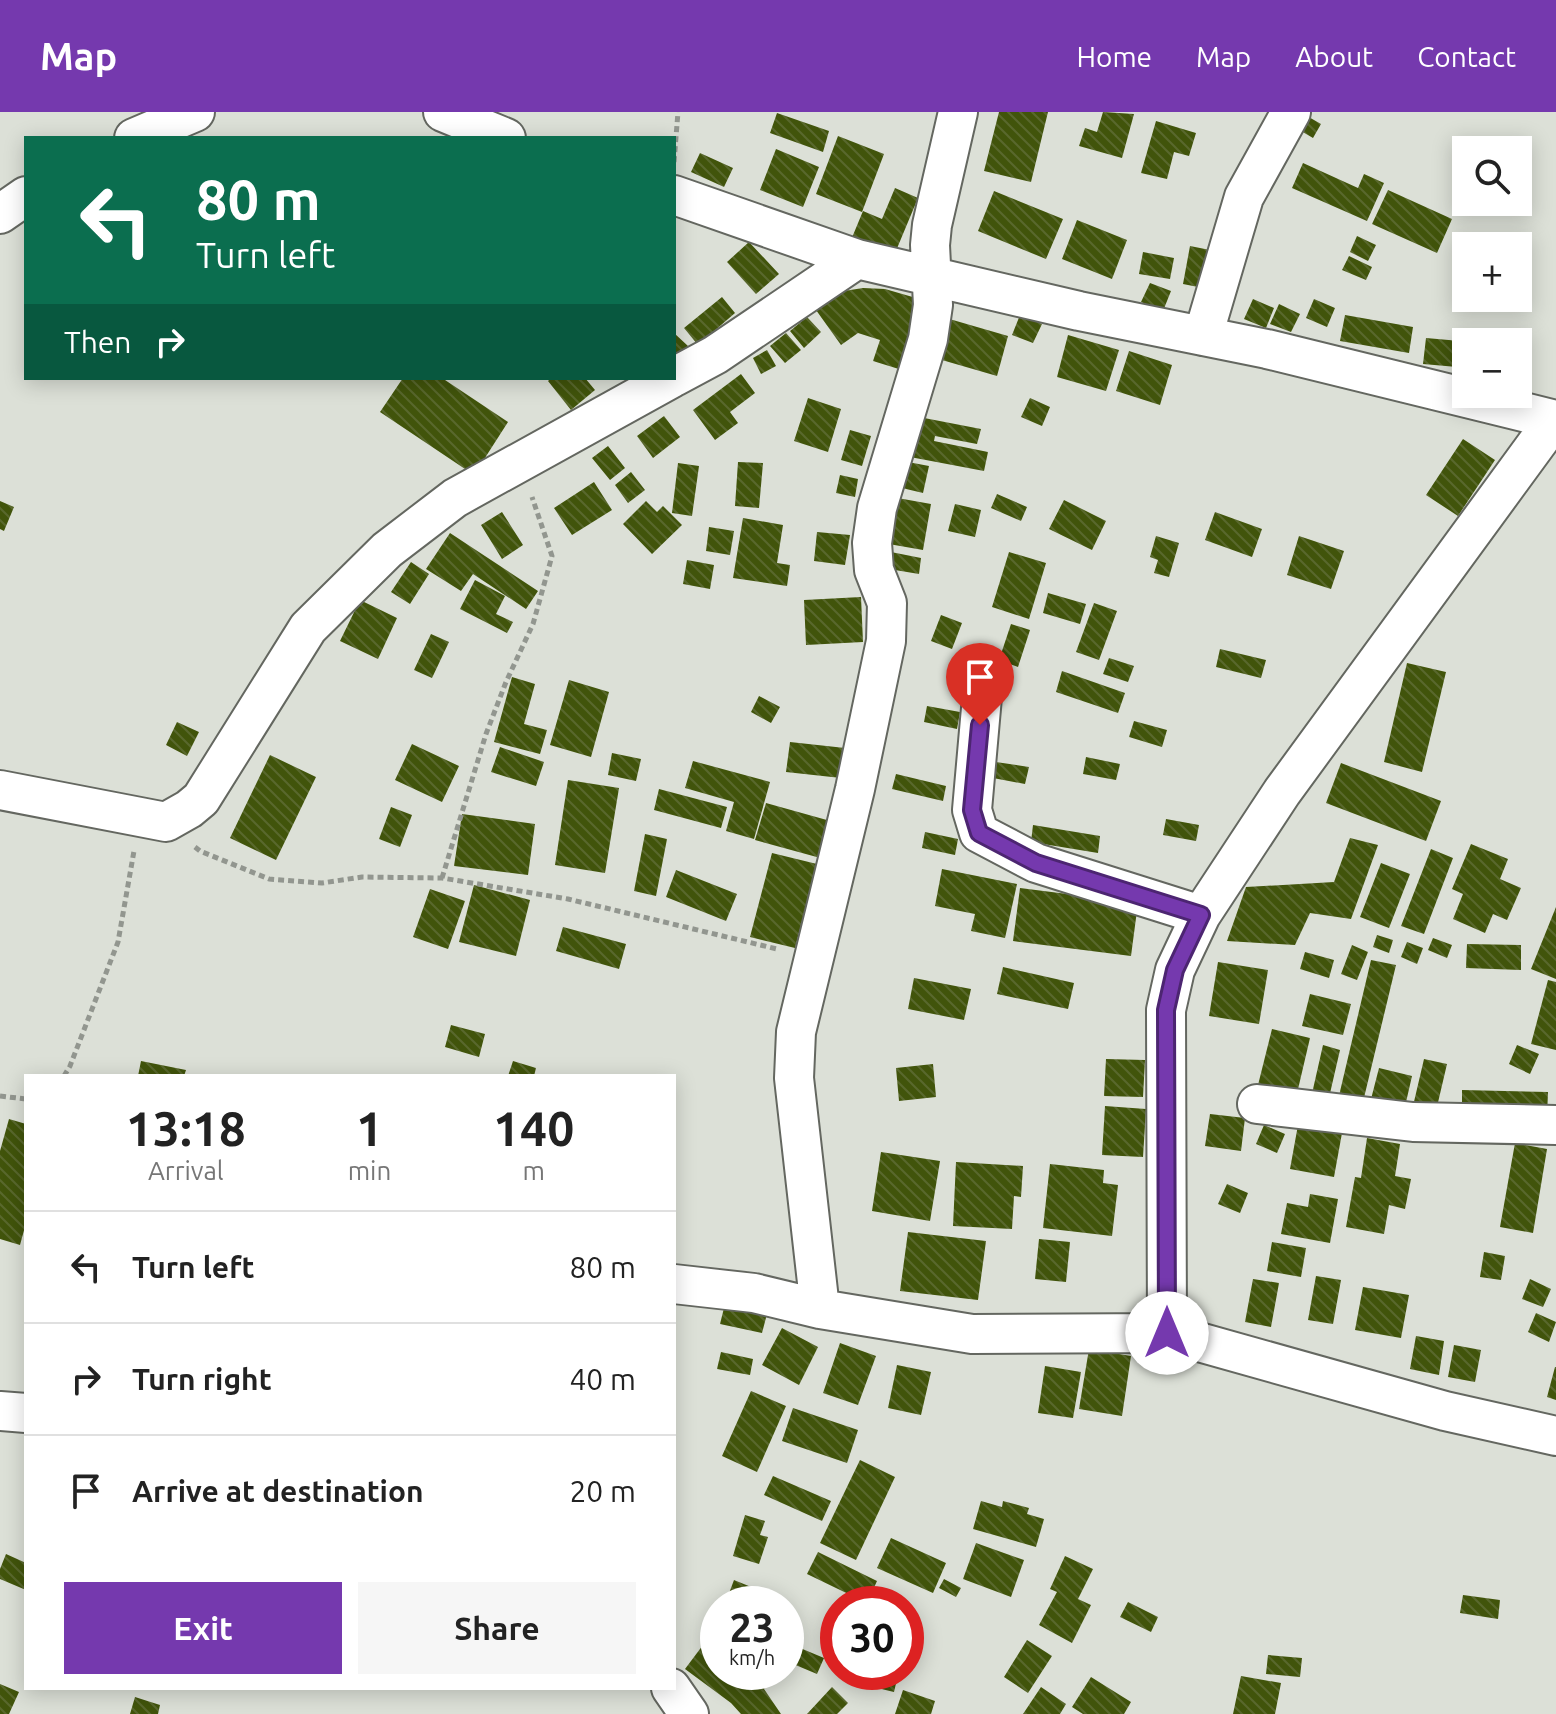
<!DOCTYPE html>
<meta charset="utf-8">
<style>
:root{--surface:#fff;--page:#f6f6f6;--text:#222;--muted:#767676;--line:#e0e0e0;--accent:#7539ae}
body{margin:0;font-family:Ubuntu,sans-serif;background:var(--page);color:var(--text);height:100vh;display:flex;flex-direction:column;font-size:30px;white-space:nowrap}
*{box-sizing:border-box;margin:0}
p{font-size:26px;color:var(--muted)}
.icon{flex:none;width:44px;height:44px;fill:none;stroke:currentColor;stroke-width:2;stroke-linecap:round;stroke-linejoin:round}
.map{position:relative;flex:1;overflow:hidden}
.sheet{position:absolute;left:24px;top:962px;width:652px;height:616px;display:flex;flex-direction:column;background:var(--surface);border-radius:0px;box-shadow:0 4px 20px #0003}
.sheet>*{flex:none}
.guide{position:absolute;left:24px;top:24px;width:652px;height:244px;border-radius:0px;box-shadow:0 4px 20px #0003;background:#0b6e4f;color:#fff;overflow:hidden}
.tools{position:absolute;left:1452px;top:24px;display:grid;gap:16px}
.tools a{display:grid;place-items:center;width:80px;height:80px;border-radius:0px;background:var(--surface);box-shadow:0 4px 20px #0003;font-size:40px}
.speed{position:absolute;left:700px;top:1474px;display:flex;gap:16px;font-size:40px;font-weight:700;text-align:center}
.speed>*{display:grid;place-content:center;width:104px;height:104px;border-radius:50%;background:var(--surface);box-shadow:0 4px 20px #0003;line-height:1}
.speed small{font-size:20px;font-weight:400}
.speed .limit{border:12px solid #d22;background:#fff;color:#111}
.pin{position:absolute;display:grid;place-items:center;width:68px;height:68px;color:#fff;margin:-82px -34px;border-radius:50% 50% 50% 0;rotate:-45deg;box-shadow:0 0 8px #0007}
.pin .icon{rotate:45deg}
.me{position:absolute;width:88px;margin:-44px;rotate:0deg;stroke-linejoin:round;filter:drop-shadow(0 0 6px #0008)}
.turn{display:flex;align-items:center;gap:28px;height:168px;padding:0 40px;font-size:36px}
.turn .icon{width:104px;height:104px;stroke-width:2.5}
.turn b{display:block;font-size:56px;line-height:68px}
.then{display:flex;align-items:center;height:76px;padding:0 40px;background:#0003;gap:16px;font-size:30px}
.eta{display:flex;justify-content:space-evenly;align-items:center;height:136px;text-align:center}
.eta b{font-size:48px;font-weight:600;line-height:56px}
.cta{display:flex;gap:16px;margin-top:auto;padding:16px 40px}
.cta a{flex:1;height:92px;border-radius:0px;background:var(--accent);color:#fff;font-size:32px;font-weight:600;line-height:92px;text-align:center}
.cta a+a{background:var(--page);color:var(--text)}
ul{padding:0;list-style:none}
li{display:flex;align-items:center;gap:24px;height:112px;padding:0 40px;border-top:2px solid var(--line)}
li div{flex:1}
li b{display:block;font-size:30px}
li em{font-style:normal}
header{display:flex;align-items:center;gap:48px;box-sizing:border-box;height:112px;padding:0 40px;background:var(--accent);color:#fff}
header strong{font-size:38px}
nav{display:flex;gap:44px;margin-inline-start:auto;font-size:28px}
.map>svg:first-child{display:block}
.building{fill:url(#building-back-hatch)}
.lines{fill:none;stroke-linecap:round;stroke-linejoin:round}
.street-casing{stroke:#646760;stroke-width:42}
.path{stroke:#92968f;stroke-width:5;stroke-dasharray:6 4;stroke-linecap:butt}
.street{stroke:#fff;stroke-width:38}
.route-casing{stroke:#4c2571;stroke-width:20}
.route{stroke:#7539ae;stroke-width:14}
</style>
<header>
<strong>Map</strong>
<nav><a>Home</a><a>Map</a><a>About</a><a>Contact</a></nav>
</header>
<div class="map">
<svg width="1556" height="1602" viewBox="0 0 1556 1602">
<defs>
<pattern id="building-back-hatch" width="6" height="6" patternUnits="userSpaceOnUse" patternTransform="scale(2)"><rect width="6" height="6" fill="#41540b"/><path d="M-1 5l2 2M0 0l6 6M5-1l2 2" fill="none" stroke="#59682d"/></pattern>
</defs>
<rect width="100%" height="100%" fill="#dce0d7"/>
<!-- building -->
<path class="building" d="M999,0H1048L1031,70L984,59Z
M1103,0L1134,2L1122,46L1079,34L1085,16L1097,20Z
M1300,0L1321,12L1313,26L1289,12Z
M777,1L829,19L823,40L770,21Z
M1156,9L1196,21L1189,44L1174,40L1167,67L1141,61Z
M838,24L884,42L862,100L816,82Z
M776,37L819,55L803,95L760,78Z
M700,41L733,56L724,75L691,60Z
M1303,51L1358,76L1364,62L1384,71L1367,109L1292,76Z
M895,76L918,86L893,146L851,128L863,99L882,107Z
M1388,78L1452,107L1437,141L1372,112Z
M994,79L1063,107L1046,147L978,119Z
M1077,108L1127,128L1112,167L1062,147Z
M1357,124L1376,133L1368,149L1350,140Z
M749,130L779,162L756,182L727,150Z
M1190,134L1210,138L1203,176L1183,172Z
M1143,140L1174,146L1170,167L1139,162Z
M1349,144L1372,155L1366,168L1342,158Z
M1150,171L1171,179L1163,199L1141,190Z
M863,176L885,177L923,188L902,258L873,249L880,228L858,221L841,233L816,198L844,179Z
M722,185L735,201L698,233L684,216Z
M1253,187L1274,196L1266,216L1244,207Z
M1314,187L1335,196L1327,215L1306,206Z
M1279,192L1300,202L1291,220L1270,212Z
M1020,203L1042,212L1033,231L1012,223Z
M1345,203L1413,215L1409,241L1340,229Z
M807,205L821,220L804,236L790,219Z
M946,206L1008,224L997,264L935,246Z
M674,221L688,234L674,250Z
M786,221L801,238L785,251L770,234Z
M1068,223L1119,238L1106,279L1057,265Z
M1426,226L1460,229L1457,255L1423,252Z
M767,238L776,254L761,262L753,246Z
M1129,239L1172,253L1160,293L1116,279Z
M741,262L755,281L730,300L738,311L715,328L693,298Z
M403,266H442L508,310L474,363L380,300Z
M551,266H585L595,278L571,298L548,269Z
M808,286L841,297L828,340L794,329Z
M1030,286L1050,295L1042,314L1021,305Z
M664,304L680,325L653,346L637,324Z
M919,305L981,317L977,332L935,324L934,329L988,340L984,359L910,345Z
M850,318L871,324L862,354L841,348Z
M1463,327L1495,348L1458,404L1426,383Z
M608,334L625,356L610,368L592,346Z
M738,350L763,351L759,396L735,394Z
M908,350L929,354L923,381L902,376Z
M678,351L699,354L692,404L672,401Z
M631,360L645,378L628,391L615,373Z
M840,363L858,367L855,385L836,381Z
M594,370L612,398L572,423L554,396Z
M997,382L1027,395L1021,409L991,396Z
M892,385L931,392L923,438L883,431Z
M1064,388L1106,409L1092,438L1049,417Z
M0,389L14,395L4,419L0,417Z
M646,389L657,400L663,394L682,413L652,442L623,412Z
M955,392L981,398L975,425L948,419Z
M502,400L523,433L502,447L481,413Z
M1215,400L1262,417L1252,445L1205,428Z
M743,406L783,413L777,451L790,453L787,474L733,466Z
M709,415L734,419L730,443L706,439Z
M817,420L850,423L845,453L814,449Z
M450,421L538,479L526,497L473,462L461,479L426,457Z
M1156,424L1179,431L1169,465L1154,461L1158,448L1150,445Z
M1299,424L1344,439L1331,477L1287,463Z
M886,439L921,446L919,462L883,456Z
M1009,440L1046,451L1029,507L992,495Z
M687,448L714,453L710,477L683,472Z
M411,450L429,462L410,492L391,480Z
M475,468L505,484L496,502L513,510L507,521L460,497Z
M1048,481L1086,492L1080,512L1043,501Z
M861,485L863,530L806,533L804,488Z
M360,488L397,506L378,547L340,529Z
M1094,491L1117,499L1099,548L1076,540Z
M941,503L962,511L952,537L931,529Z
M1011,512L1030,518L1018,555L999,548Z
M431,522L449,530L432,566L414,558Z
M1220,537L1266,548L1261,566L1216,555Z
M1109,546L1134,554L1128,570L1103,562Z
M1407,551L1446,560L1422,660L1384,650Z
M1062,559L1125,581L1118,601L1056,580Z
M512,565L535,572L524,612L547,618L540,642L494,630Z
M569,568L609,580L591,645L550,633Z
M759,584L780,595L771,611L751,600Z
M927,594L960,600L957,617L924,610Z
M1134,609L1167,618L1162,635L1129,625Z
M177,610L199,620L187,644L166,633Z
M790,630L845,636L841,666L786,660Z
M412,632L459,654L442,690L395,668Z
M500,635L544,650L536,674L491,660Z
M612,641L641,647L636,669L608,663Z
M270,643L316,665L276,748L230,726Z
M1086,645L1120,652L1116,668L1083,662Z
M693,649L770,670L754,727L726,719L734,690L685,676Z
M996,650L1029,655L1025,672L993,666Z
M1341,651L1441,689L1426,729L1326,691Z
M896,662L946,674L943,689L892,677Z
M568,668L619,676L605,761L555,753Z
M659,677L727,695L721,716L654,698Z
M766,691L834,710L824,747L755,728Z
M391,695L412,703L400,735L379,727Z
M462,702L535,712L528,763L454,754Z
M1166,707L1199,713L1196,729L1163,723Z
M1033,713L1100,724L1098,741L1031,730Z
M925,720L958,727L955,743L922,736Z
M645,722L667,727L656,784L634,779Z
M1350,726L1378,733L1351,807L1310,801L1295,833L1227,829L1246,775L1334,770Z
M1471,732L1508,747L1500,767L1521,776L1507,808L1493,802L1485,821L1453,807L1463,782L1452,777Z
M1431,737L1453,746L1424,822L1401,814Z
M772,741L817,752L795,836L750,825Z
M1381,751L1410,762L1389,816L1360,805Z
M942,757L1017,772L1005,826L971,819L975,802L935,794Z
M676,758L737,782L726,809L666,785Z
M474,773L530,788L516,844L459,830Z
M1020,776L1138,791L1131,844L1013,829Z
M430,777L465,789L448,837L413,825Z
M1556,795V867L1531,857Z
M563,815L626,832L619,857L556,839Z
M1377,823L1393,828L1389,841L1373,835Z
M1433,826L1452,833L1447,846L1428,838Z
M1407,830L1423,836L1417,852L1401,845Z
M1467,832L1521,833V858L1466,856Z
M1352,833L1368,840L1357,868L1341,862Z
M1305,840L1334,848L1329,866L1300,857Z
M1371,848L1396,853L1362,994L1338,988Z
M1218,850L1268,858L1259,912L1209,904Z
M1003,855L1074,871L1068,897L997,882Z
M914,866L971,877L964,908L908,897Z
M1548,868L1556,870V938L1531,932Z
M1310,882L1351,892L1343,923L1302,914Z
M451,913L485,922L479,945L445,935Z
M1272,917L1310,926L1295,990L1256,981Z
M1323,933L1340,938L1328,990L1311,986Z
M1517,933L1539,942L1530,962L1509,952Z
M1106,947L1145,948L1143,985L1104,984Z
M1424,947L1447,952L1436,999L1413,994Z
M141,949L186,958L184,964H138Z
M513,949L536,956L534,964H508Z
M933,952L936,985L899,989L896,956Z
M1379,956L1412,964L1404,999L1370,991Z
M1462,978L1548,980L1547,1004L1462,1002Z
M1105,994L1146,997L1143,1045L1102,1043Z
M1210,1002L1245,1006L1241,1039L1205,1034Z
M9,1007L26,1012V1111L20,1133L0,1127V1039Z
M1264,1013L1285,1022L1277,1041L1256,1032Z
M1298,1013L1342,1021L1334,1065L1290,1057Z
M1367,1026L1400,1032L1395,1064L1411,1067L1405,1097L1389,1093L1384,1122L1346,1115L1355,1065L1361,1066Z
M1515,1031L1547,1037L1533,1121L1500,1115Z
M881,1040L940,1049L930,1109L872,1099Z
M956,1050L1023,1054L1021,1085L1014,1084L1012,1117L953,1114Z
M1050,1052L1104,1058L1103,1071L1118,1073L1112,1124L1043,1116Z
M1227,1072L1248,1081L1240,1101L1218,1092Z
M1310,1082L1338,1087L1330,1131L1281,1122L1287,1091L1308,1095Z
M908,1120L986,1129L978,1188L900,1179Z
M1039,1127L1070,1130L1066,1170L1035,1167Z
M1272,1130L1306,1136L1301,1165L1267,1159Z
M1484,1140L1505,1144L1501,1168L1480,1165Z
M1316,1164L1341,1168L1333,1212L1308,1208Z
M1253,1167L1279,1171L1271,1215L1245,1210Z
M1530,1167L1551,1177L1543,1195L1522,1187Z
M1363,1175L1409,1183L1401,1226L1355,1218Z
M725,1192L767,1202L762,1221L720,1212Z
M1536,1201L1556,1210L1549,1230L1528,1220Z
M782,1216L818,1235L799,1273L762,1253Z
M1416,1224L1444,1229L1439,1263L1410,1257Z
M840,1231L876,1244L858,1293L823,1281Z
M1454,1233L1481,1238L1475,1270L1448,1265Z
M1089,1237L1131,1244L1122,1304L1079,1297Z
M721,1240L753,1247L750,1263L717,1257Z
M897,1253L931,1260L921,1303L888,1296Z
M1045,1254L1081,1260L1073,1306L1038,1301Z
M1555,1255H1556V1288L1547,1285Z
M751,1279L786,1294L757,1360L722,1344Z
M793,1296L858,1318L847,1351L782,1329Z
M860,1348L895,1365L856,1448L820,1431Z
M773,1364L831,1389L822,1409L764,1383Z
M981,1389L1002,1395L1003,1389L1029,1396L1027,1402L1044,1407L1036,1435L973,1417Z
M745,1403L765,1409L760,1423L768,1425L759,1452L733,1444Z
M891,1426L946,1451L933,1481L877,1456Z
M976,1431L1024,1448L1011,1485L963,1467Z
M818,1440L877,1469L867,1491L807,1462Z
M6,1442L26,1451V1478L0,1467V1457Z
M1065,1444L1093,1457L1078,1487L1091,1493L1072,1531L1039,1513L1057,1480L1050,1477Z
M944,1467L961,1476L956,1485L939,1476Z
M734,1468L773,1484L770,1492H725Z
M1463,1483L1500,1488L1498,1507L1460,1501Z
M1128,1490L1158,1505L1151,1520L1120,1505Z
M718,1496V1527L707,1522Z
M1027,1528L1052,1544L1028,1581L1004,1565Z
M706,1529L718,1538V1560H772L764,1577L781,1602H741L731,1591L685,1557Z
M793,1533L824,1546L817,1562L786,1549Z
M1268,1543L1302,1546L1300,1565L1266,1562Z
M877,1560L898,1563L894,1580L873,1575Z
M1241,1564L1281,1571L1275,1602H1233Z
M1091,1565L1131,1590L1124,1602H1083L1072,1595Z
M0,1572L19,1580L9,1602H0Z
M832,1575L848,1591L837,1602H807Z
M1041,1575L1066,1592L1060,1602H1023Z
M903,1578L935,1589L931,1602H895Z
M135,1585L160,1593L158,1602H130Z"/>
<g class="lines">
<defs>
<path id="street" d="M443,0L506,26
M134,26L195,0
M674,83L857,147
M0,102L26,84
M1203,224L1244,85L1291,0
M674,265L715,243L857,147L1079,199L1267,237L1556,308
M982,585L972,698L979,721L1036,751L1201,803
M0,678L166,710L189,697L201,687L308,516L387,438L455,386L672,266
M1257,992L1413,1010L1556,1013
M674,1172L754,1181L820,1197L972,1222L1167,1221L1445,1299L1556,1324
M820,1197L794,966L796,920L855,677L886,529L887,491L874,458L872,431L877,396L928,227L933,193L930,133L932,113L958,0
M1167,1221L1166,898L1175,858L1201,803L1282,680L1554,308
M0,1299L26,1301
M671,1576L689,1602"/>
</defs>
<!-- street casing -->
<use href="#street" class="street-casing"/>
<!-- path -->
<path class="path" d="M674,50L678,0
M195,735L200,739L269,767L322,771L362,765L442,766L568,787L777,837
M442,766L486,622L506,570L533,512L552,444L532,385
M64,964L70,954L118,830L134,739
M0,984L26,987"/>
<!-- street -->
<use href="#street" class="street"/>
</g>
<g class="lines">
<defs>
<path id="route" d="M980,613L972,698L979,721L1036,751L1201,803L1175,858L1166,898L1167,1221"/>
</defs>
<!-- route casing -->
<use href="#route" class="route-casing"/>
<!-- route -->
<use href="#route" class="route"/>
</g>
</svg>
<div class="tools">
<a><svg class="icon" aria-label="search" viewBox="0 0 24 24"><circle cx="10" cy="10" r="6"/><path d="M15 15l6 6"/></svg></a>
<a>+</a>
<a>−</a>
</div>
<div class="speed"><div>23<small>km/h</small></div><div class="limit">30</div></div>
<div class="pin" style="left:980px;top:613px;background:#d93025"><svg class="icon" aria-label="arrive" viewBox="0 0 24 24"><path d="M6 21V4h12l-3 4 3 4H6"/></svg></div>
<svg class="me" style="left:1167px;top:1221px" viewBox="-20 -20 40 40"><circle r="19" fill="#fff"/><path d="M0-13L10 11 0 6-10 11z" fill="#7539ae"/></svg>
<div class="guide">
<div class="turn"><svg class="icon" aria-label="left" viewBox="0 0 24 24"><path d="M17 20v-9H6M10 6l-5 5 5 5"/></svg><div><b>80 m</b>Turn left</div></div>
<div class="then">Then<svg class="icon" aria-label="right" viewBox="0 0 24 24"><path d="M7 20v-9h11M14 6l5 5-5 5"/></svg></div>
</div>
<section class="sheet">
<div class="eta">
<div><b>13:18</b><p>Arrival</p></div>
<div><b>1</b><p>min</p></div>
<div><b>140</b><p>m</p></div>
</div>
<ul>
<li><svg class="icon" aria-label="left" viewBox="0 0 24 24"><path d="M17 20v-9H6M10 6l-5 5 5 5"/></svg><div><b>Turn left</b></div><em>80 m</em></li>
<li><svg class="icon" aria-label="right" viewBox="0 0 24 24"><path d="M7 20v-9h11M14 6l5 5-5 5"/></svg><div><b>Turn right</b></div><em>40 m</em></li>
<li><svg class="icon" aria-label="arrive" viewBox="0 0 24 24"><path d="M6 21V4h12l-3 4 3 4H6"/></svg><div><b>Arrive at destination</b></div><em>20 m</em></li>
</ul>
<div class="cta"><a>Exit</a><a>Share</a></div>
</section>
</div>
